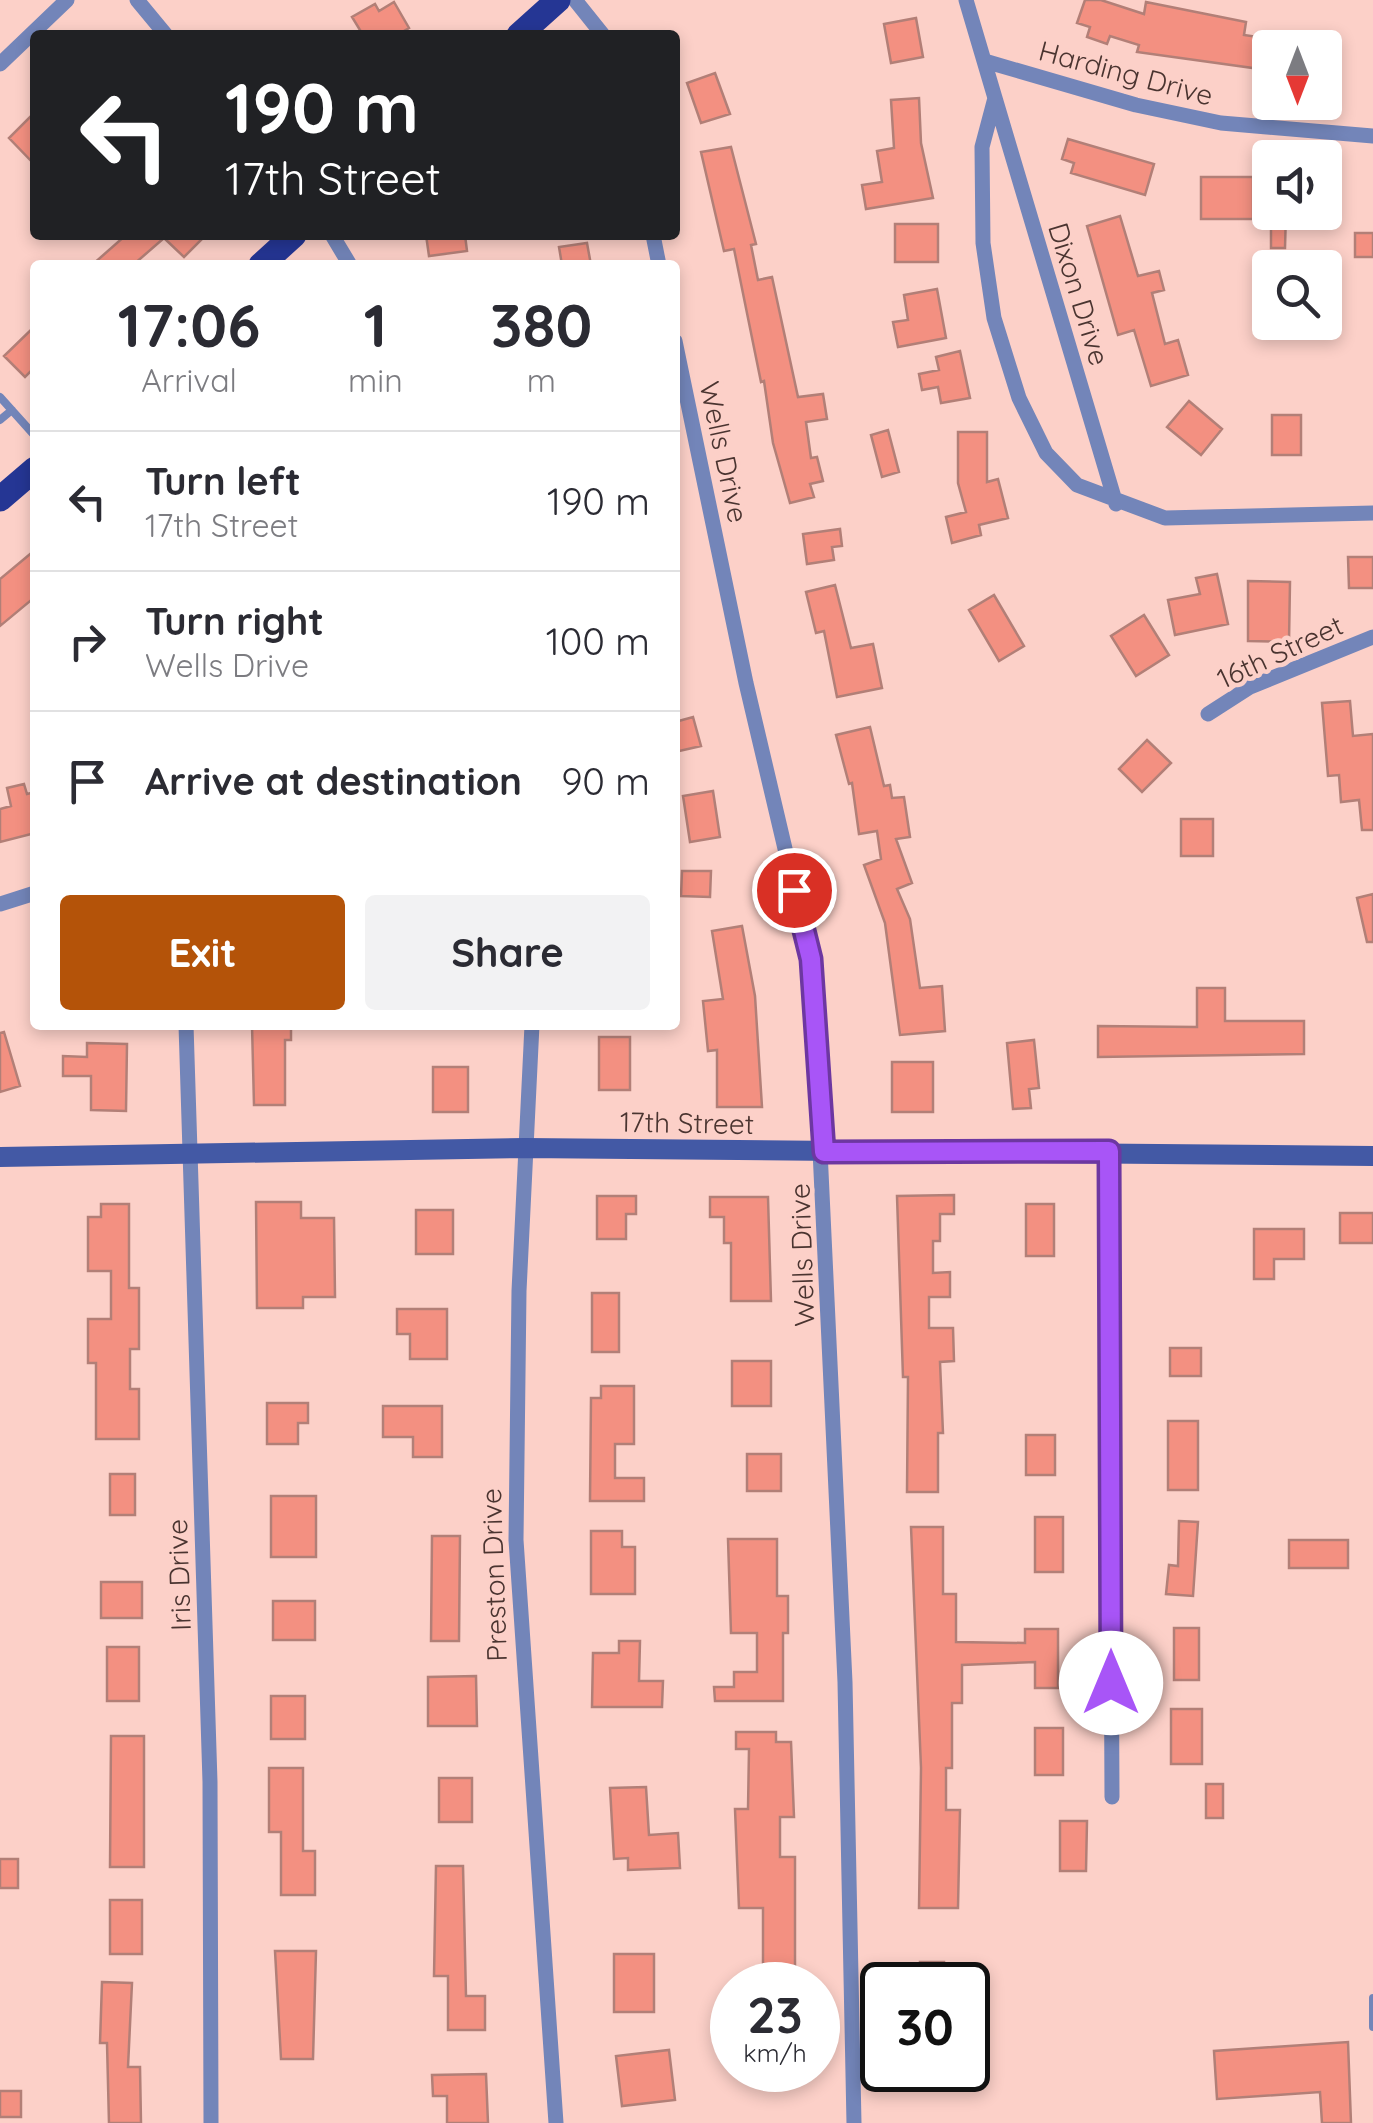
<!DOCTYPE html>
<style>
:root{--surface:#fff;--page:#f2f2f3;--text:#2b2b33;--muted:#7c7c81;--line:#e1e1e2;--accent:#b45309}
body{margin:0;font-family:Quicksand,sans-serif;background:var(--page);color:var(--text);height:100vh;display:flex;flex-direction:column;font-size:38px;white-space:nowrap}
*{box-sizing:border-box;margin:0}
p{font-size:32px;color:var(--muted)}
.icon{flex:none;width:55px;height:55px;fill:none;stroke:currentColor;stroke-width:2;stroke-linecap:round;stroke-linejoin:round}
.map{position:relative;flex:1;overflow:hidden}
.drawer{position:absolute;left:30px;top:260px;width:650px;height:770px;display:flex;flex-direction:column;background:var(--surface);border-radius:10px;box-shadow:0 5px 15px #0003}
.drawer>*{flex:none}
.guide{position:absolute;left:30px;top:30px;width:650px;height:210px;border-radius:10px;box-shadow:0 5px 15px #0003;background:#202124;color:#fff;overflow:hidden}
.needle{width:65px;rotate:180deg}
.tools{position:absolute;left:1252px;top:30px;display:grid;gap:20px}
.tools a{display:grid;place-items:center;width:90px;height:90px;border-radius:10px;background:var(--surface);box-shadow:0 5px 15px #0003;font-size:50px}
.speed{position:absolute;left:710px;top:1962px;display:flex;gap:20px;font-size:50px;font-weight:700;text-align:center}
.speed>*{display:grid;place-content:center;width:130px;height:130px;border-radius:50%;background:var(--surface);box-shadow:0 5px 15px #0003;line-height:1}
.speed small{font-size:25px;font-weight:400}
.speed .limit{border:5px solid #111;border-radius:15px;background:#fff;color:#111}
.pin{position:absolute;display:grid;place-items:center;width:85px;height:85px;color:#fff;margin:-42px;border:5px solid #fff;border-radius:50%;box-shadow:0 2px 10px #0007}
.me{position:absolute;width:110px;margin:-55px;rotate:0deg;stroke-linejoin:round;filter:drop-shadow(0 0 8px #0008)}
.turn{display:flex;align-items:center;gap:35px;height:210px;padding:0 30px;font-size:45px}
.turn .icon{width:130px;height:130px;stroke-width:2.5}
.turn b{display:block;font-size:70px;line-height:85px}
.eta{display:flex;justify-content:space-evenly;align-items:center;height:170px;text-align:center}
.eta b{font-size:60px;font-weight:800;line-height:70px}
.action{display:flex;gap:20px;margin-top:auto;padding:20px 30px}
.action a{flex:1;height:115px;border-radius:10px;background:var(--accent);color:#fff;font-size:40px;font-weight:800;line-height:115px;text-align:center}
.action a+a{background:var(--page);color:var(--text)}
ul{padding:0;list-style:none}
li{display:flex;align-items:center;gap:30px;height:140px;padding:0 30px;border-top:2px solid var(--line)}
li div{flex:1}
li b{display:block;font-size:38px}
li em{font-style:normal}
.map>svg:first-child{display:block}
.building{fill:#f39081;stroke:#b27f77;stroke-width:2.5}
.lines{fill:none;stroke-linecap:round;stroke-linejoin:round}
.lane{stroke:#7385b9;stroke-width:8}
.street{stroke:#7385b9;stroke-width:15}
.secondary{stroke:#4359a5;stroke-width:20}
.primary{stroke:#253694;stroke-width:25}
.route-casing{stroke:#6d37a1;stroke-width:25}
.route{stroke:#a855f7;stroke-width:18}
.labels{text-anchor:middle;stroke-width:9;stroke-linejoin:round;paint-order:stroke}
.street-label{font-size:28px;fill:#4a3430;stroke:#fcd0c8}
</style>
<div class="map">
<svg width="1373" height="2123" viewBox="0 0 1373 2123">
<rect width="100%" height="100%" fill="#fcd0c8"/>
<!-- building -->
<path class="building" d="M1085,0H1101L1144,14L1146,2L1246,22L1244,35L1258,37L1253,68L1137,52L1139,45L1110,36L1107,44L1087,37L1090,27L1077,23Z
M394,2L409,28L397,35H363L352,17L375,4L379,11Z
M916,18L923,57L891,63L884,24Z
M715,73L730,114L701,123L687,83Z
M919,98L921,143L933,198L866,209L862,185L882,182L877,151L894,148L891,100Z
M35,112V165L9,138Z
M1068,139L1154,164L1145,195L1071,173L1074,163L1062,159Z
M731,147L756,244L751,245L758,280L772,277L798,397L823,394L827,419L806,422L811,458L817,457L823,481L810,484L814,497L790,503L773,443L764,381L761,382L734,249L724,251L701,152Z
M1201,177H1253V219H1201Z
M1271,212H1286L1285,248H1271Z
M1120,216L1138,276L1159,271L1164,290L1152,293L1165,344L1178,340L1188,375L1151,386L1134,330L1118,335L1087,226Z
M895,224H938V262H895Z
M1355,233H1373V257H1355Z
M126,235H206L184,257L164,238L133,265H92Z
M426,235H465L467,251L429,256Z
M587,243L591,265H562L559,247Z
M937,289L946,338L898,347L893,322L908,320L904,295Z
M35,326V367L25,377L4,356Z
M960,351L970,398L941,403L938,387L922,390L919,374L939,370L936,357Z
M1189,401L1222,429L1201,455L1167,427Z
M1272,415H1301V455H1272Z
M888,430L899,472L882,477L871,435Z
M958,432H987V482L998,479L1008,518L979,525L981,535L952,543L946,517L966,512L958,483Z
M840,529L842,546L832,547L834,560L807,564L803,534Z
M35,550V597L0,626V579Z
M1348,557H1373V588H1349Z
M1217,574L1228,624L1175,635L1168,600L1200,594L1196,578Z
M1248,581L1290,582L1289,642L1248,641Z
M835,585L851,648L873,644L882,688L837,697L824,631L816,633L806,592Z
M994,595L1024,646L999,661L969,610Z
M1144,615L1169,655L1136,676L1111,636Z
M1350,701L1353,736L1373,734V830H1362L1359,800L1341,802L1339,775L1328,776L1322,703Z
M693,717L701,746L675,752V722Z
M870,727L884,786L890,785L892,798L904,797L910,837L896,839L912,883L897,889L910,919L920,988L942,986L945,1031L900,1035L885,923L864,865L881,859L877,831L859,834L852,783L849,784L836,735Z
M1147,740L1171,763L1142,792L1119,769Z
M24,784L27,794L35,792V833L0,842V809L11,806L7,788Z
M713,791L720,837L690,842L683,796Z
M1181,819H1213V856H1181Z
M682,871H711L710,897L681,896Z
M1373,894V942H1367L1357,898Z
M742,926L755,996L762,1107H717V1050L708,1051L703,1001L723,999L712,931Z
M1197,988H1225V1021H1304V1054L1098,1057V1026L1197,1027Z
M252,1025H291V1040H285V1105H254Z
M4,1032L20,1086L0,1092V1033Z
M599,1037H630V1090H599Z
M1034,1040L1039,1088L1029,1089L1031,1108L1013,1109L1007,1043Z
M87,1043L127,1044L126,1111L91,1110V1076H63V1056L87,1057Z
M892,1062H933V1112H892Z
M433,1067H468V1112H433Z
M954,1195V1214H940V1241H933V1273L950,1272V1297H929V1328H953L954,1361L940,1362L943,1433H938V1492H907L908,1377H903L897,1196Z
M597,1196H636V1214H626V1239H597Z
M710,1197H768L771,1301H731V1243H724V1217H710Z
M256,1202H301V1218H334L335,1297H303V1308H257Z
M101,1204H129V1288H139V1349H130V1389H139V1439H96V1363H88V1319H111V1271H88V1217H101Z
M1026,1204H1054V1256H1026Z
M416,1210H453V1254H416Z
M1340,1213H1373V1243H1340Z
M1254,1229H1304V1259H1274V1279H1254Z
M592,1293H619V1352H592Z
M397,1309H447V1359H410V1334H397Z
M1170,1348H1201V1376H1170Z
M732,1361H771V1406H732Z
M601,1386H634V1444H615V1478H644V1501H590L591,1398H601Z
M267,1403H308V1423H298V1444H267Z
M383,1406H442V1457H413V1437H383Z
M1168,1421H1198V1490H1168Z
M1026,1435H1055V1475H1026Z
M747,1454H781V1491H747Z
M110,1474H135V1515H110Z
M271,1496H316V1557H271Z
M1035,1517H1063V1572H1035Z
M1179,1521L1198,1522L1193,1596L1166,1594L1169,1565L1178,1566Z
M911,1527H943V1594H956V1642L1025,1643V1629H1058V1688H1035V1662L962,1665V1703H952V1768H946V1810H960L958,1908H919L921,1768Z
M591,1531H622V1547H635V1594H591Z
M432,1536H460L459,1641H431Z
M728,1539H777V1596H788V1633H783V1701H715L714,1687H734V1672H757V1633H731Z
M1289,1540H1348V1568H1289Z
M101,1582H142V1618H101Z
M273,1601H315V1640H273Z
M1174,1628H1199V1680H1174Z
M619,1641H640L639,1681H663L662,1707H592L593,1653H619Z
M107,1647H139V1701H107Z
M476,1676L477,1726H428V1677Z
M271,1696H305V1739H271Z
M1171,1709H1202V1764H1171Z
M1035,1728H1063V1775H1035Z
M736,1732H776V1742H791L794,1817H780V1857H795V1971H763V1908H739L735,1809H748L749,1749H736Z
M111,1736H144V1867H110Z
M269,1768H303V1851H315V1895H281V1832H269Z
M439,1778H472V1822H439Z
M1206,1784H1223V1818H1206Z
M646,1787L649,1835L678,1833L680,1868L628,1870V1858L614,1859L610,1788Z
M1060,1821H1087L1086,1871H1060Z
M0,1859H18V1888H0Z
M436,1866H463L466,1996H485V2030H448V1976H434Z
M110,1900H142V1954H110Z
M275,1951H316L313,2059H281Z
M614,1954H654V2012H614Z
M920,1962H944V1985H920Z
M102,1982L132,1983L128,2067H140L141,2123H109L107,2043H100Z
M1348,2042L1351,2123H1322L1320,2092L1217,2099L1214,2051Z
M669,2050L675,2100L622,2106L616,2056Z
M917,2070H945V2085H917Z
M486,2074L488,2123H447V2096H433L432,2075Z
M0,2091H21V2117H0Z"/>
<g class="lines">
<!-- lane -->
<path class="lane" d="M0,397L35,436
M0,420L12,410
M1373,1998V2027"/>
<!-- street -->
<path class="street" d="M137,0L166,35
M575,0L603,35
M966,0L995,98L982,147L983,243L994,318L1019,398L1046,453L1077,485L1165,518L1373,513
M988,62L1136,105L1221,123L1373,136
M0,64L67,0
M995,98L1116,504
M332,235L350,265
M653,235L659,265
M675,341L746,683L811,959L845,1682L854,2123
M1208,714L1250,687L1373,637
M0,904L35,893
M186,1025L210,1782L211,2123
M532,1025L519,1291L516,1540L556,2123
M1109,1151L1112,1797"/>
<!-- secondary -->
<path class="secondary" d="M0,1157L525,1148L1373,1156"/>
<!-- primary -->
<path class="primary" d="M519,35L558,0
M261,265L294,235
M0,499L35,469"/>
</g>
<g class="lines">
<defs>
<path id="route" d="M794,890L811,959L824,1152L1109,1151L1111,1683"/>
</defs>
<!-- route casing -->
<use href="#route" class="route-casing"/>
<!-- route -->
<use href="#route" class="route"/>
</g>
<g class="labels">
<!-- street labels -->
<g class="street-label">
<text transform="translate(1126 73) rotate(15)" y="10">Harding Drive</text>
<text transform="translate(1079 294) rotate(73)" y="10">Dixon Drive</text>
<text transform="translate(724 452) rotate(78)" y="10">Wells Drive</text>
<text transform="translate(1280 652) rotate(-25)" y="10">16th Street</text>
<text transform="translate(687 1123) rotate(1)" y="10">17th Street</text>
<text transform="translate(802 1255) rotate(-92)" y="10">Wells Drive</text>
<text transform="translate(179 1575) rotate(-92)" y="10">Iris Drive</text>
<text transform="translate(494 1575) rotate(-92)" y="10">Preston Drive</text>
</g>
</g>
</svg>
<div class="tools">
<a><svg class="needle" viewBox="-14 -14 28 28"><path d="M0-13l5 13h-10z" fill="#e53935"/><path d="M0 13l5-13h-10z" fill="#7c7c81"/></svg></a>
<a><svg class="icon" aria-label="sound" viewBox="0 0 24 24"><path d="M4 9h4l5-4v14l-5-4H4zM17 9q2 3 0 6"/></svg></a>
<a><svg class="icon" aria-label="search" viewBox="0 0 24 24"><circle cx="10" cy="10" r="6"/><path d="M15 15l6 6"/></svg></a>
</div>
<div class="speed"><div>23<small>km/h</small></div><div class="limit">30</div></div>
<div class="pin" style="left:794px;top:890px;background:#d93025"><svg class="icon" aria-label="arrive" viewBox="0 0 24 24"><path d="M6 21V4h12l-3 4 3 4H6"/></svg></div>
<svg class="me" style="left:1111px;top:1683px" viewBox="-20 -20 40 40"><circle r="19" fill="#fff"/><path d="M0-13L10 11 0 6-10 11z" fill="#a855f7"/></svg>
<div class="guide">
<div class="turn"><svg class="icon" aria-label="left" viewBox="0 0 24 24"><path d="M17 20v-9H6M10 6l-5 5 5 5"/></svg><div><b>190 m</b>17th Street</div></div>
</div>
<section class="drawer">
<div class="eta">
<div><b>17:06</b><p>Arrival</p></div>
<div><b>1</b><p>min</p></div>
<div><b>380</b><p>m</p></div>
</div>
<ul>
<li><svg class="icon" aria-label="left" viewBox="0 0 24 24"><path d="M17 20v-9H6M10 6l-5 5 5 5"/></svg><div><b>Turn left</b><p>17th Street</p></div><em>190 m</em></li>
<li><svg class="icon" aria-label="right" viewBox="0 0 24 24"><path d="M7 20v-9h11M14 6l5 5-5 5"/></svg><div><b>Turn right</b><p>Wells Drive</p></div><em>100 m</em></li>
<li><svg class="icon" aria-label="arrive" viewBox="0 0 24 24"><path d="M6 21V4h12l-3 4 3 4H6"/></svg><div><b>Arrive at destination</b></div><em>90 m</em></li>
</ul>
<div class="action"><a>Exit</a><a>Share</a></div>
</section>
</div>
